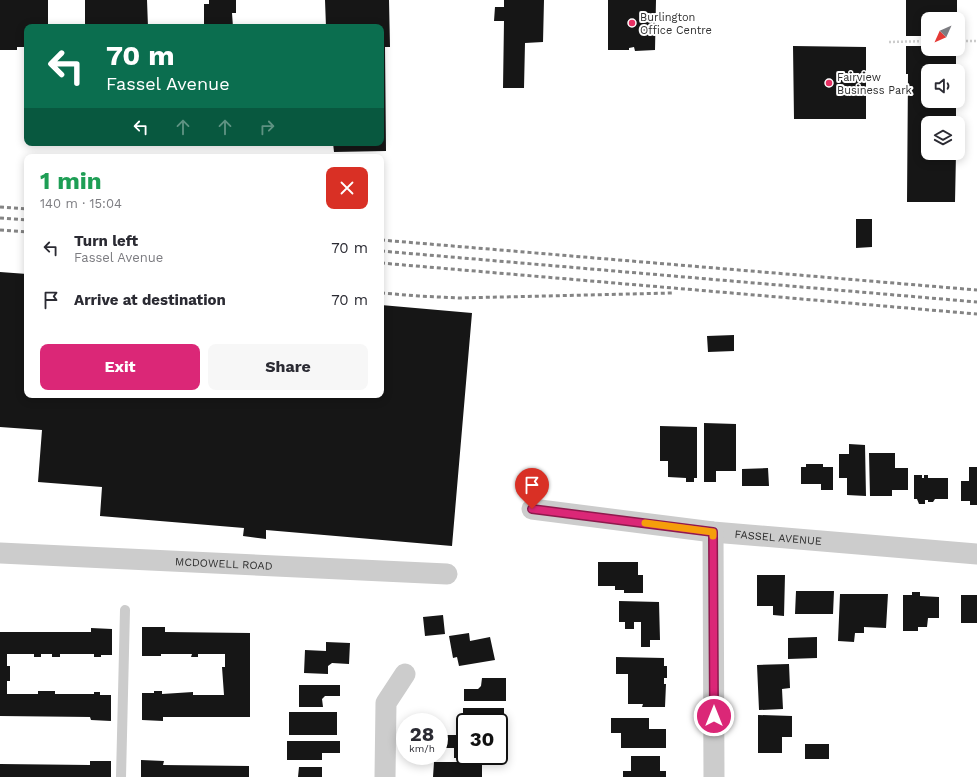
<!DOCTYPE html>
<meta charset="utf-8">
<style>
:root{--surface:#fff;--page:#f7f7f7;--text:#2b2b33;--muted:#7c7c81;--accent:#db2777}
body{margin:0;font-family:"Work Sans",sans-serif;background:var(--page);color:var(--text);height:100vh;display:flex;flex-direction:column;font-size:15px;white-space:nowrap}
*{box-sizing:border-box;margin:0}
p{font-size:13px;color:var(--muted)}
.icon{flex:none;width:22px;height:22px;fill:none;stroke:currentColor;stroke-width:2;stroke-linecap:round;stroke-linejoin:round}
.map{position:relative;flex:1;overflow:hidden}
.side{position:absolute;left:24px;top:154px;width:360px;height:244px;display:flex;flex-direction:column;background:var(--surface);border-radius:8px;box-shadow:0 2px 10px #0003}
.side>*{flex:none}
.hud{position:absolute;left:24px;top:24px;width:360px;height:122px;border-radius:8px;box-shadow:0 2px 10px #0003;background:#0b6e4f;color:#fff;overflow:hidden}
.needle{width:26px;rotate:225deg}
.controls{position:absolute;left:921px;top:12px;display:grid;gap:8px}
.controls a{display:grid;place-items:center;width:44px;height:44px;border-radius:8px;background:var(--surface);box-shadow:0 2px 10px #0003;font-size:20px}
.speed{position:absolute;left:396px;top:713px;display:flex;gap:8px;font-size:20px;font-weight:700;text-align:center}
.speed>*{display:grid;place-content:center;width:52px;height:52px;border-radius:50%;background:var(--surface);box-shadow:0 2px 10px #0003;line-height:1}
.speed small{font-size:10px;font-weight:400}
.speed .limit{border:2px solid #111;border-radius:6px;background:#fff;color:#111}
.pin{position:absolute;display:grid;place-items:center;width:34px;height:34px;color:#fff;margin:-41px -17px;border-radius:50% 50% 50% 0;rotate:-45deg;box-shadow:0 0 4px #0007}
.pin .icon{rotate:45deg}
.me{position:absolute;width:44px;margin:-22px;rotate:0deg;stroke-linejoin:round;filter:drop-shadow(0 0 3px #0008)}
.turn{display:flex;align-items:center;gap:14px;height:84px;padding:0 16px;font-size:18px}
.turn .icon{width:52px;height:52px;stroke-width:2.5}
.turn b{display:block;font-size:28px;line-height:34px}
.lanes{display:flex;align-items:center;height:38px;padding:0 16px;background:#0003;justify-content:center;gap:20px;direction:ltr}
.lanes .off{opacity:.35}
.round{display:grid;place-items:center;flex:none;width:42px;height:42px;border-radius:8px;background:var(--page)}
.head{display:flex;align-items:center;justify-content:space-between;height:68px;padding:0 16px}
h1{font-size:24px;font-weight:700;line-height:30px;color:#1e9e55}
.primary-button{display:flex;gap:8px;margin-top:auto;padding:8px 16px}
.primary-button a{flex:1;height:46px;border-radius:8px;background:var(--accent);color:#fff;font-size:16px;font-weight:700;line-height:46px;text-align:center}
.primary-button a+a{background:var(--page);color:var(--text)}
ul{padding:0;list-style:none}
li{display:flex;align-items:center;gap:12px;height:52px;padding:0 16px}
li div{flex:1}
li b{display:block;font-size:15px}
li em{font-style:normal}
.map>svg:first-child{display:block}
.building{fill:#161616}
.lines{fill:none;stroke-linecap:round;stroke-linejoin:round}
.path{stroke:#ccc;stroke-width:2.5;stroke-dasharray:2 2;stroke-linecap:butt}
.service{stroke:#ccc;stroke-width:10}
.minor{stroke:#ccc;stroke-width:21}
.rail{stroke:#848484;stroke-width:3;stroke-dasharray:4 3;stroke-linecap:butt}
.route-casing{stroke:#8e194d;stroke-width:10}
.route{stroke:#db2777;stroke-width:7}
.slow{stroke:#f59e0b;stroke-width:7}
.poi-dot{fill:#e73063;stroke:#fff;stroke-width:1.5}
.labels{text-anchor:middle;stroke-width:4;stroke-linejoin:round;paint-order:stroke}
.poi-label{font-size:11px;fill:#2f2f2f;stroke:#fff;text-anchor:start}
.street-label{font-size:11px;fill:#2f2f2f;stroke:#fff}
</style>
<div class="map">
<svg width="977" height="777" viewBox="0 0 977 777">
<rect width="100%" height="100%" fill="#fff"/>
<!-- building -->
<path class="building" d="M0,0H48V27H27V47H17V50H0Z
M85,0H147L148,27H85Z
M209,0H236V13H232L233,27H204V4H209Z
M325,0H389L390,47H385L386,151L334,152L333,143H381V27H326Z
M504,0H544L543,42L525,43L524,88H503L504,21H494L495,7H504Z
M608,0H656L655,50L635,51L634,47L629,48V50H608Z
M906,0H957V19H928V36H906Z
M793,46L866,47V119H794Z
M906,46H928V49H956V71H928V101H956V123H928V153H956L955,202H907L908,74H906Z
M856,219H872V247L856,248Z
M0,272L27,274V395H381V305L472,313L452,546L266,530V539L243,536L244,528L100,516L102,487L38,482L42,430L0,427Z
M734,335V351L708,352L707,336Z
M704,423L736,424V471H716V482H704Z
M660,426L697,427V478H694V482H686V478L668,477V461H660Z
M849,444L865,445L866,496L847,495V478H839V454H849Z
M869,453H895V468H908V490H892V496H870Z
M806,464H823V467H833V490H821V484H801V467H806Z
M969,467H977V505H970V501H961V481H969Z
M768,468L769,486H742V469Z
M914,475H922V478H924V475H928V478H948V499H935L933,502H928V500H925V504H919L917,499H914Z
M598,562H638V575H643V593H624V590H615V586H598Z
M757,575H785L784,616L773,615V606H757Z
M796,591H834L833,614H795Z
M912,592H920V596L939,597V618H928L927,627H918V631H903V595H912Z
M840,594H888L886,628L864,627V633H855L854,642L838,641Z
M961,595H977V623H961Z
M619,601L659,602L660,640H650V647H641V622H634V629H625V622H619Z
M443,615L445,634L425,636L423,617Z
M142,627H165V632L250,633V717H163V721L142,720V693H154V691H162V694L193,692V695H224L222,667H225V654H198V657H191L192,654H161V656H142Z
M91,628L112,629V655H101V657H94V654H60V657H52V654H41V657H34V654H7V666H10V681H7V694H38V691H55V694H94V692H100V695H111V721L91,720L90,717L0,716V632H91Z
M469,633L470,641L490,637L495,660L459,666L457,657L453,658L449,636Z
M817,637V658L788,659V638Z
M326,642L350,643L349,664L332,663L328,666V674L304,673L305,650L326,651Z
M616,657L664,658V666H667V678H664V684H666L665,707H642L643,704H628V674H616Z
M789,664L790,688L782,689L783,709L759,710L757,665Z
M482,678H506V701H464V689H478L481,686Z
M299,685H340V696H325L322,699L323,707H299Z
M463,708H504V730H499V722H480V720L463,719Z
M289,712H337V735H289Z
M758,715L792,716V737H782V753H758Z
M611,718H649V729H666V748H621V733H611Z
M443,735H465V756H491V758H454V748H442Z
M287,741H340V753H322V760H287Z
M805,744H829V759H805Z
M631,756H660V771H666V777H623V771H631Z
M141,760L164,761L163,765L249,766V777H141Z
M90,761H111V777H0V764L90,765Z
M434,762H482V777H433Z
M299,767H322V777H298Z"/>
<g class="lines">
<!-- path -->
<path class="path" d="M958,41H977
M889,42L928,41"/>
<!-- service -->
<path class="service" d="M121,777L125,610"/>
<!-- minor -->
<g class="minor">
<path id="s1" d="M532,509L713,532L977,554"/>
<path d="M713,532L714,777"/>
<path id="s2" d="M0,553L447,574"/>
<path d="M385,777L386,703L405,674"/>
</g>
<!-- rail -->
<path class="rail" d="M0,207L27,209
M0,218L27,220
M0,230L27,232
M381,240L977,290
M381,251L977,302
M381,263L977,314
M381,293L419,296L459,298L673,293"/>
</g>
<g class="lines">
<defs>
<path id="route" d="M532,509L713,532L714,716"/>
</defs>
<!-- route casing -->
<use href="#route" class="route-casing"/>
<!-- route -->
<use href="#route" class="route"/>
<!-- slow -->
<path class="slow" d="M645,523L713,532V536"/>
</g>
<!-- markers -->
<g class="poi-dot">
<circle cx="632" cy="23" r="4"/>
<circle cx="829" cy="83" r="4"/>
</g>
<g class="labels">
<!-- poi labels -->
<g class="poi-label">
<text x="640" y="21">Burlington<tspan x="640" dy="13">Office Centre</tspan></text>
<text x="837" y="81">Fairview<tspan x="837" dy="13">Business Park</tspan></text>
</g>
<!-- street labels -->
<g class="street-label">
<text dy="4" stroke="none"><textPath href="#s1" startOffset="248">FASSEL AVENUE</textPath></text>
<text dy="4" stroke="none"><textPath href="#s2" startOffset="224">MCDOWELL ROAD</textPath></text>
</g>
</g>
</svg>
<div class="controls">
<a><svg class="needle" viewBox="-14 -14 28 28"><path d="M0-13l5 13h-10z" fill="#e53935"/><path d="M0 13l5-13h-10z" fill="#7c7c81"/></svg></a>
<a><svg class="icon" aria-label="sound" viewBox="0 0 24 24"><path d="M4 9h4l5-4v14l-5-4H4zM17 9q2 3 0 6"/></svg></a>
<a><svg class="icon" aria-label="layers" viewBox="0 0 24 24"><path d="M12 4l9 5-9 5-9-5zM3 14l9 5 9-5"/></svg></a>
</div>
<div class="speed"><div>28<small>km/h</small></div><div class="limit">30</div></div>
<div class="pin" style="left:532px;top:509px;background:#d93025"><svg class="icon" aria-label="arrive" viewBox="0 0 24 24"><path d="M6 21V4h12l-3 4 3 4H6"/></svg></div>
<svg class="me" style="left:714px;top:716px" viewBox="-20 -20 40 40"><circle r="17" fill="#db2777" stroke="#fff" stroke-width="3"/><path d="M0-11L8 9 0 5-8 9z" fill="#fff"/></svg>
<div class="hud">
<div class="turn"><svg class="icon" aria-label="left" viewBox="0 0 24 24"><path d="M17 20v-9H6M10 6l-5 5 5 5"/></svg><div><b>70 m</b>Fassel Avenue</div></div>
<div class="lanes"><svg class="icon" aria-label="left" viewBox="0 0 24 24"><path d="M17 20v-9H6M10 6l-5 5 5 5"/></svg><svg class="icon off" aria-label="ahead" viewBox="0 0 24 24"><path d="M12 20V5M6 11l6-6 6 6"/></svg><svg class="icon off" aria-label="ahead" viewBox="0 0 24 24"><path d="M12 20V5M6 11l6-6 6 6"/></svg><svg class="icon off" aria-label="right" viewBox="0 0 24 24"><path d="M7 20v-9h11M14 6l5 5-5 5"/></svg></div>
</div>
<section class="side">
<div class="head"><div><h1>1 min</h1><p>140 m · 15:04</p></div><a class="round" style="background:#d93025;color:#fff"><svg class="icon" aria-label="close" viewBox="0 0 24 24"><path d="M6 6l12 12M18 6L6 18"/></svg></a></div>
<ul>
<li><svg class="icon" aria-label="left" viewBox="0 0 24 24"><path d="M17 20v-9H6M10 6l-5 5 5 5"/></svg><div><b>Turn left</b><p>Fassel Avenue</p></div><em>70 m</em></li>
<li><svg class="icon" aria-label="arrive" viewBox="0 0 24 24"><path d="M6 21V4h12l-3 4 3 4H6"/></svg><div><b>Arrive at destination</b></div><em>70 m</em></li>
</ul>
<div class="primary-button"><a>Exit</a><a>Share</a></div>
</section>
</div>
